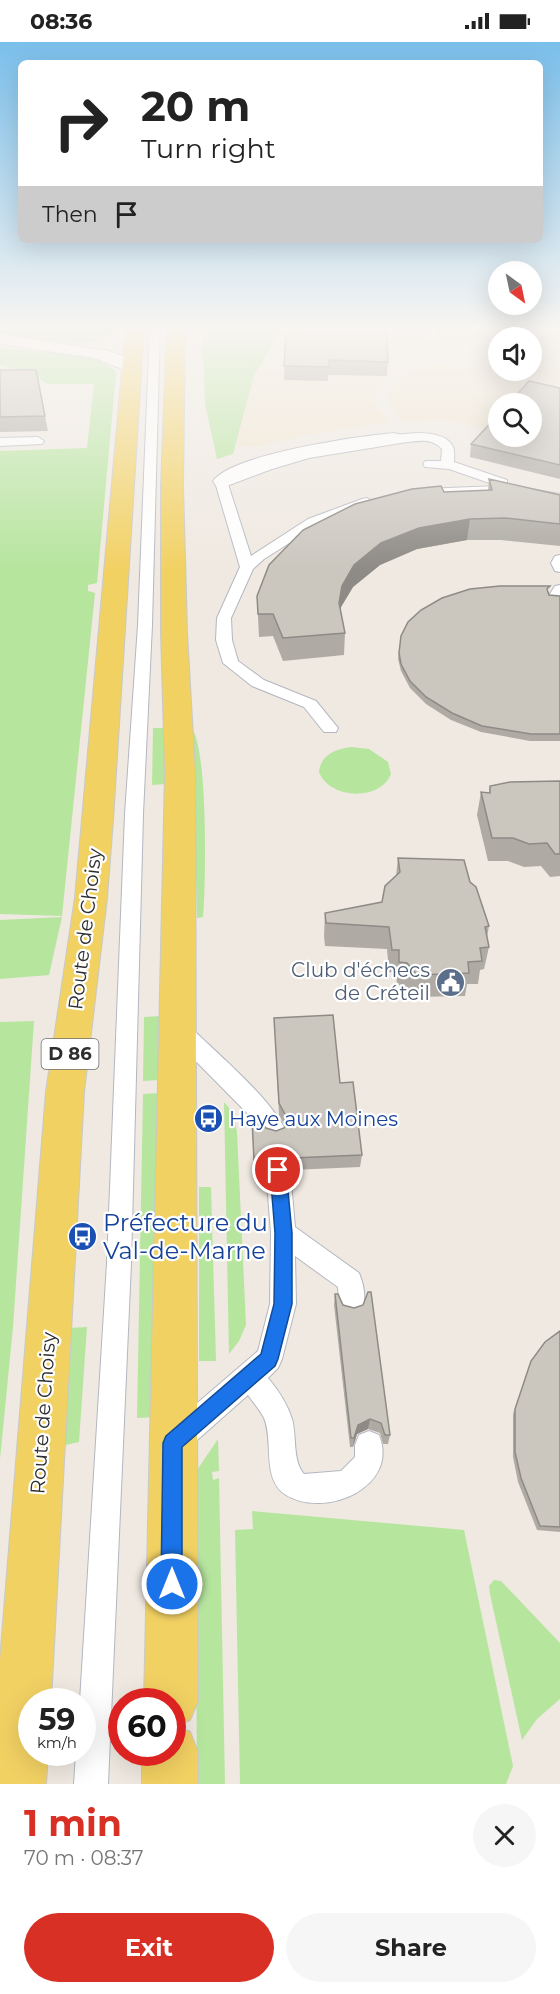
<!DOCTYPE html>
<meta charset="utf-8">
<style>
:root{--surface:#fff;--page:#f6f6f6;--text:#222;--muted:#767676;--accent:#d93025}
body{margin:0;font-family:Montserrat,sans-serif;background:var(--page);color:var(--text);height:100vh;display:flex;flex-direction:column;font-size:22px;white-space:nowrap}
*{box-sizing:border-box;margin:0}
p{font-size:20px;color:var(--muted)}
.icon{flex:none;width:33px;height:33px;fill:none;stroke:currentColor;stroke-width:2;stroke-linecap:round;stroke-linejoin:round}
.map{position:relative;height:1742px;overflow:hidden}
.details{display:flex;flex-direction:column;background:var(--surface);flex:1}
.details>*{flex:none}
.top-card{position:absolute;left:18px;top:18px;width:525px;height:183px;border-radius:9px;box-shadow:0 6px 24px #0002;background:#fff;color:var(--text);overflow:hidden}
.needle{width:39px;rotate:147deg}
.fabs{position:absolute;left:488px;top:219px;display:grid;gap:12px}
.fabs a{display:grid;place-items:center;width:54px;height:54px;border-radius:50%;background:var(--surface);box-shadow:0 6px 24px #0002;font-size:30px}
.speed{position:absolute;left:18px;top:1646px;display:flex;gap:12px;font-size:30px;font-weight:700;text-align:center}
.speed>*{display:grid;place-content:center;width:78px;height:78px;border-radius:50%;background:var(--surface);box-shadow:0 6px 24px #0002;line-height:1}
.speed small{font-size:15px;font-weight:400}
.speed .limit{border:9px solid #d22;background:#fff;color:#111}
.pin{position:absolute;display:grid;place-items:center;width:51px;height:51px;color:#fff;margin:-26px;border:3px solid #fff;border-radius:50%;box-shadow:0 2px 6px #0007}
.me{position:absolute;width:66px;margin:-33px;rotate:0deg;stroke-linejoin:round;filter:drop-shadow(0 0 4px #0008)}
.turn{display:flex;align-items:center;gap:21px;height:126px;padding:0 24px;font-size:27px}
.turn .icon{width:78px;height:78px;stroke-width:2.5}
.turn b{display:block;font-size:42px;line-height:51px}
.then{display:flex;align-items:center;height:57px;padding:0 24px;background:#0003;gap:12px;font-size:22px}
.round{display:grid;place-items:center;flex:none;width:63px;height:63px;border-radius:32px;background:var(--page)}
.head{display:flex;align-items:center;justify-content:space-between;height:102px;padding:0 24px}
h1{font-size:36px;font-weight:700;line-height:45px;color:var(--accent)}
.action{display:flex;gap:12px;margin-top:auto;padding:12px 24px}
.action a{flex:1;height:69px;border-radius:36px;background:var(--accent);color:#fff;font-size:24px;font-weight:700;line-height:69px;text-align:center}
.action a+a{background:var(--page);color:var(--text)}
.status{display:flex;justify-content:space-between;align-items:center;height:42px;padding:0 30px;background:var(--surface);direction:ltr}
.status svg{height:16px;fill:currentColor}
.map>svg:first-child{display:block}
.education{fill:#f0e6d1;fill-rule:evenodd}
.green{fill:#b6e59e}
.pitch{fill:#c9ec9a}
.lines{fill:none;stroke-linecap:round;stroke-linejoin:round}
.lane-casing{stroke:#b4b7c1;stroke-width:2}
.street-casing{stroke:#b4b7c1;stroke-width:2}
.primary-casing{stroke:#c9c9c9;stroke-width:2}
.lane{fill:#fff;fill-rule:evenodd}
.street{fill:#fff;fill-rule:evenodd}
.primary{fill:#f2d163;fill-rule:evenodd}
.wall{fill:#afaba4}
.shaded-wall{fill:#8e8b86}
.building{fill:#cbc7bf;stroke:#8e8b86;stroke-width:1.5}
.route{fill:#1a73e8;stroke:#114b97;stroke-width:1.5}
.labels{text-anchor:middle;stroke-width:4.5;stroke-linejoin:round;paint-order:stroke}
.shield{fill:#fff;stroke:#6d6d6d;stroke-width:1.5}
.shield-label{font-size:18px;font-weight:bold;fill:#2e2e2e}
.street-label{font-size:20px;fill:#2e2e2e;stroke:#fff}
.service-label{font-size:20px;fill:#4e5e75;stroke:#fff;text-anchor:end}
.transit-label{font-size:20px;fill:#164399;stroke:#fff;text-anchor:start}
.near-transit-label{font-size:24px;fill:#164399;stroke:#fff;text-anchor:start}
</style>
<div class="status"><b>08:36</b><svg viewBox="0 0 49 12"><path d="M0 12V9h3v3zM5 12V6h3v6zM10 12V3h3v9zM15 12V0h3v12zM26 1h20v11H26zM47 4h2v5h-2z"/></svg></div>
<div class="map">
<svg width="560" height="1742" viewBox="0 0 560 1742">
<rect width="100%" height="100%" fill="#efe9e1"/>
<!-- education -->
<path class="education" d="M285,284H325L488,304L404,324L386,337L372,357L389,380L304,393L256,405L236,404L254,333Z
M560,288V437L470,415L493,389L448,378L402,380L386,356L407,330L417,325L477,317L498,310V328H531V297ZM498,362H531V394H498Z"/>
<!-- green -->
<path class="green" d="M0,284H121L120,289L93,300L78,301L0,293Z
M202,284H285L254,333L233,412L217,417L205,362Z
M0,306C23,309 107,310 116,331L97,541L88,543V549L95,551L62,874L0,872V409L87,406L94,342H48L30,331L0,323Z
M153,686H164L165,742L152,743Z
M192,687C208,709 206,842 203,875L197,876Z
M351,705L369,707L388,720L391,732C380,760 329,757 319,730C321,712 336,707 351,705Z
M62,875L49,933L0,937V878Z
M161,974V1038L143,1039L144,975Z
M34,979L13,1285L0,1417V980Z
M160,1051L153,1375L137,1376L143,1052Z
M224,1060L233,1071L237,1090L246,1283L239,1299L229,1312Z
M199,1145H211L216,1319H199Z
M87,1285L79,1400L61,1404L68,1286Z
M218,1397L219,1429L212,1430L213,1438L219,1436L225,1742H197L195,1431Z
M252,1469L464,1488L513,1724L506,1742H240L235,1488L253,1487Z
M494,1538L501,1539L560,1601V1657L537,1677L522,1698L490,1552L489,1544Z"/>
<!-- pitch -->
<path class="pitch" d="M437,284H488L486,297L436,294Z"/>
<g class="lines">
<defs>
<path id="lane" d="M150,284H160L152,583L143,772L131,1221L108,1742H74L76,1710H82V1659H80L107,1221L125,772L138,583Z
M416,391C427,391 448,392 453,405C455,409 454,416 454,420L507,438V443L560,452V460L513,451L418,454L417,451L423,447L498,444L449,427L425,425L423,422L425,419H441L442,407C425,389 402,408 388,397L394,393Z
M38,395L44,399L42,402L0,404V396Z
M224,435L230,439L228,442L251,514L308,477L362,457L367,456L374,460L372,463L318,483L264,517L253,527L231,576L232,598L238,619L264,638L316,659L338,686L336,690H324L304,665L252,644L223,621L216,598L217,576L240,525L215,440Z
M560,513V530L555,529L551,521L555,514Z
M560,543V558H550L548,555L555,544Z
M178,978L186,981C214,1009 270,1055 286,1089L283,1096L275,1099L267,1096L249,1073L170,993L167,987L170,981Z
M278,1118L286,1121L290,1128L295,1185L359,1231C364,1243 367,1258 361,1271L352,1274L343,1271L339,1262L338,1245L295,1214L296,1262L282,1317L278,1326L268,1336C278,1348 287,1361 292,1377C297,1394 292,1418 304,1432L341,1429L355,1415V1403L359,1393L369,1389L379,1393C400,1445 325,1477 286,1453C261,1438 274,1398 264,1376C260,1368 253,1360 248,1353L187,1407L177,1411L167,1407L163,1397L167,1387L258,1309L270,1262L271,1191L266,1128L270,1121Z"/>
<path id="street" d="M0,292L109,309L139,320L141,324L139,328H125L94,316L0,302Z
M394,391L401,393L404,397L401,401L309,416L272,427L224,445L216,444L213,439C232,412 360,394 394,391Z"/>
<path id="primary" d="M126,284H144L113,778L107,856L84,1050L51,1659H32V1710H48L46,1742H0V1618L46,1050L75,856Z
M167,284H185L183,444L187,590L195,730L198,1659L190,1678L175,1684L190,1690L198,1710V1742H142V1710H172V1659H144L165,730L161,590V444Z"/>
</defs>
<!-- lane casing -->
<use href="#lane" class="lane-casing"/>
<!-- street casing -->
<use href="#street" class="street-casing"/>
<!-- primary casing -->
<use href="#primary" class="primary-casing"/>
<!-- lane -->
<use href="#lane" class="lane"/>
<!-- street -->
<use href="#street" class="street"/>
<!-- primary -->
<use href="#primary" class="primary"/>
</g>
<!-- wall -->
<path class="wall" d="M286,289L388,320L387,334L328,333V339L284,338Z
M0,328L45,374L48,389L0,390Z
M560,346V437L470,415L471,402Z
M489,437L560,453V504L501,498H467L417,507L380,523L353,545L341,565V569L345,591L344,613L283,619L273,594L259,595L257,554L444,450L488,448Z
M548,550L549,553L560,554V699H530L481,690L451,678L426,662L410,646L401,629L398,617L401,594Z
M560,739V834L550,835L541,824L524,825L508,819H488L477,773L481,750L489,751L490,744Z
M398,816L470,840L489,884L487,895L489,905L484,927L480,928L478,942H467L465,954L414,955L404,944L397,943L396,931L389,930L387,907L325,904L324,894L325,871L382,860L396,834Z
M274,976L340,1041L362,1113L360,1125L292,1128L287,1119L277,1116L268,1120L264,1129H254L252,1078L266,1086L276,1089L284,1086L285,1084L279,1073Z
M335,1252L390,1393L388,1402H383L380,1391L368,1387L357,1392L353,1405H350L334,1263Z
M560,1289V1490L537,1488L518,1440L513,1415V1372L531,1319Z"/>
<!-- shaded-wall -->
<path class="shaded-wall" d="M470,477L467,498L417,507L380,523L353,545L341,565L338,584L339,561L342,544L354,523L381,501L419,486Z
M277,1104V1116L268,1120L264,1129V1117L268,1108Z
M370,1377L368,1387L357,1392L353,1405L354,1396L358,1383Z"/>
<!-- building -->
<path class="building" d="M300,284H386L388,320L329,318V325L284,324L286,289H300Z
M0,328H36L45,374L0,375Z
M529,339L560,346V423L471,402L498,373V394H531V362H508Z
M489,437L560,453V482L505,476L470,477L419,486L381,501L354,523L342,544L339,561L345,591L283,596L273,572H258L257,554L269,523L303,488L355,462L412,447L441,444L444,450L492,448Z
M500,544H550L547,547L549,553L560,554V692H531L482,684L452,671L426,655L410,639L401,622L399,611L401,594L408,580L421,568L442,556L470,547Z
M560,739V812H555L547,801L529,802L513,796H492L481,750L490,751V744L510,740Z
M398,816L464,818L470,840L476,845L489,884L485,885L489,905L480,906L482,919L468,920L469,931L417,933L407,921L399,920V908H392L389,885L326,881L325,871L382,860L385,844L400,830Z
M333,973L340,1041L353,1040L362,1113L292,1116L287,1107L277,1104L268,1108L264,1117L254,1118L252,1078H259L266,1086L276,1089L284,1086L288,1078L279,1061L274,976Z
M368,1250H371L390,1393H385L381,1381L370,1377L358,1383L354,1396H351L335,1252H338L343,1263L354,1266L363,1263Z
M560,1289V1485L540,1484L521,1436L515,1410V1367L531,1319L545,1300Z"/>
<!-- sky -->
<linearGradient id="sky" x2="0" y2="1"><stop stop-color="#7abfeb"/><stop offset="0.54" stop-color="#f8f5f2"/><stop offset="1" stop-color="#f8f5f2" stop-opacity="0"/></linearGradient>
<rect width="560" height="528" fill="url(#sky)"/>
<!-- route -->
<path class="route" d="M278,1121L284,1123L286,1128L292,1191V1262L278,1317L275,1324L182,1405V1542L179,1549L172,1552L164,1549L161,1542L163,1401L166,1394L261,1312L274,1262L275,1191L270,1128L272,1123Z"/>
<!-- icons -->
<defs>
<symbol id="civic-disc" viewBox="-11 -11 22 22"><circle r="9.5" fill="#5c6f8a" stroke="#fff"/><path d="M-.6-6.5H3V-4.5H.6V-3L4-1V1h2V6H-6V1h2V-1L-.6-3ZM-1.2 2.5V6h2.4V2.5Z" fill="#fff"/></symbol>
<symbol id="bus-disc" viewBox="-11 -11 22 22"><circle r="9.5" fill="#1a4fb4" stroke="#fff"/><path d="M-5-6H5V4H4V6H2V4H-2V6H-4V4H-5ZM-3.5-4V0h7V-4ZM-3.5 1.2v1.5H-2V1.2ZM2 1.2v1.5H3.5V1.2Z" fill="#fff"/></symbol>
</defs>
<g fill-rule="evenodd">
<use href="#civic-disc" x="434" y="924" width="33" height="33"/>
<use href="#bus-disc" x="192" y="1060" width="33" height="33"/>
<use href="#bus-disc" x="66" y="1178" width="33" height="33"/>
</g>
<g class="labels">
<!-- shield labels -->
<rect class="shield" x="41.5" y="997" width="57" height="30" rx="4.5"/>
<g class="shield-label">
<text x="70" y="1018">D 86</text>
</g>
<!-- street labels -->
<g class="street-label">
<text transform="translate(85 887) rotate(-83)" y="7">Route de Choisy</text>
<text transform="translate(43 1371) rotate(-86)" y="7">Route de Choisy</text>
</g>
<!-- service labels -->
<g class="service-label">
<text x="430" y="935">Club d'échecs<tspan x="430" dy="23">de Créteil</tspan></text>
</g>
<!-- transit labels -->
<g class="transit-label">
<text x="229" y="1084">Haye aux Moines</text>
</g>
<!-- near-transit labels -->
<g class="near-transit-label">
<text x="103" y="1189">Préfecture du<tspan x="103" dy="28">Val-de-Marne</tspan></text>
</g>
</g>
</svg>
<div class="fabs">
<a><svg class="needle" viewBox="-14 -14 28 28"><path d="M0-13l5 13h-10z" fill="#e53935"/><path d="M0 13l5-13h-10z" fill="#767676"/></svg></a>
<a><svg class="icon" aria-label="sound" viewBox="0 0 24 24"><path d="M4 9h4l5-4v14l-5-4H4zM17 9q2 3 0 6"/></svg></a>
<a><svg class="icon" aria-label="search" viewBox="0 0 24 24"><circle cx="10" cy="10" r="6"/><path d="M15 15l6 6"/></svg></a>
</div>
<div class="speed"><div>59<small>km/h</small></div><div class="limit">60</div></div>
<div class="pin" style="left:278px;top:1128px;background:#d93025"><svg class="icon" aria-label="arrive" viewBox="0 0 24 24"><path d="M6 21V4h12l-3 4 3 4H6"/></svg></div>
<svg class="me" style="left:172px;top:1542px" viewBox="-20 -20 40 40"><circle r="17" fill="#1a73e8" stroke="#fff" stroke-width="3"/><path d="M0-11L8 9 0 5-8 9z" fill="#fff"/></svg>
<div class="top-card">
<div class="turn"><svg class="icon" aria-label="right" viewBox="0 0 24 24"><path d="M7 20v-9h11M14 6l5 5-5 5"/></svg><div><b>20 m</b>Turn right</div></div>
<div class="then">Then<svg class="icon" aria-label="arrive" viewBox="0 0 24 24"><path d="M6 21V4h12l-3 4 3 4H6"/></svg></div>
</div>
</div>
<section class="details">
<div class="head"><div><h1>1 min</h1><p>70 m · 08:37</p></div><a class="round"><svg class="icon" aria-label="close" viewBox="0 0 24 24"><path d="M6 6l12 12M18 6L6 18"/></svg></a></div>
<div class="action"><a>Exit</a><a>Share</a></div>
</section>
